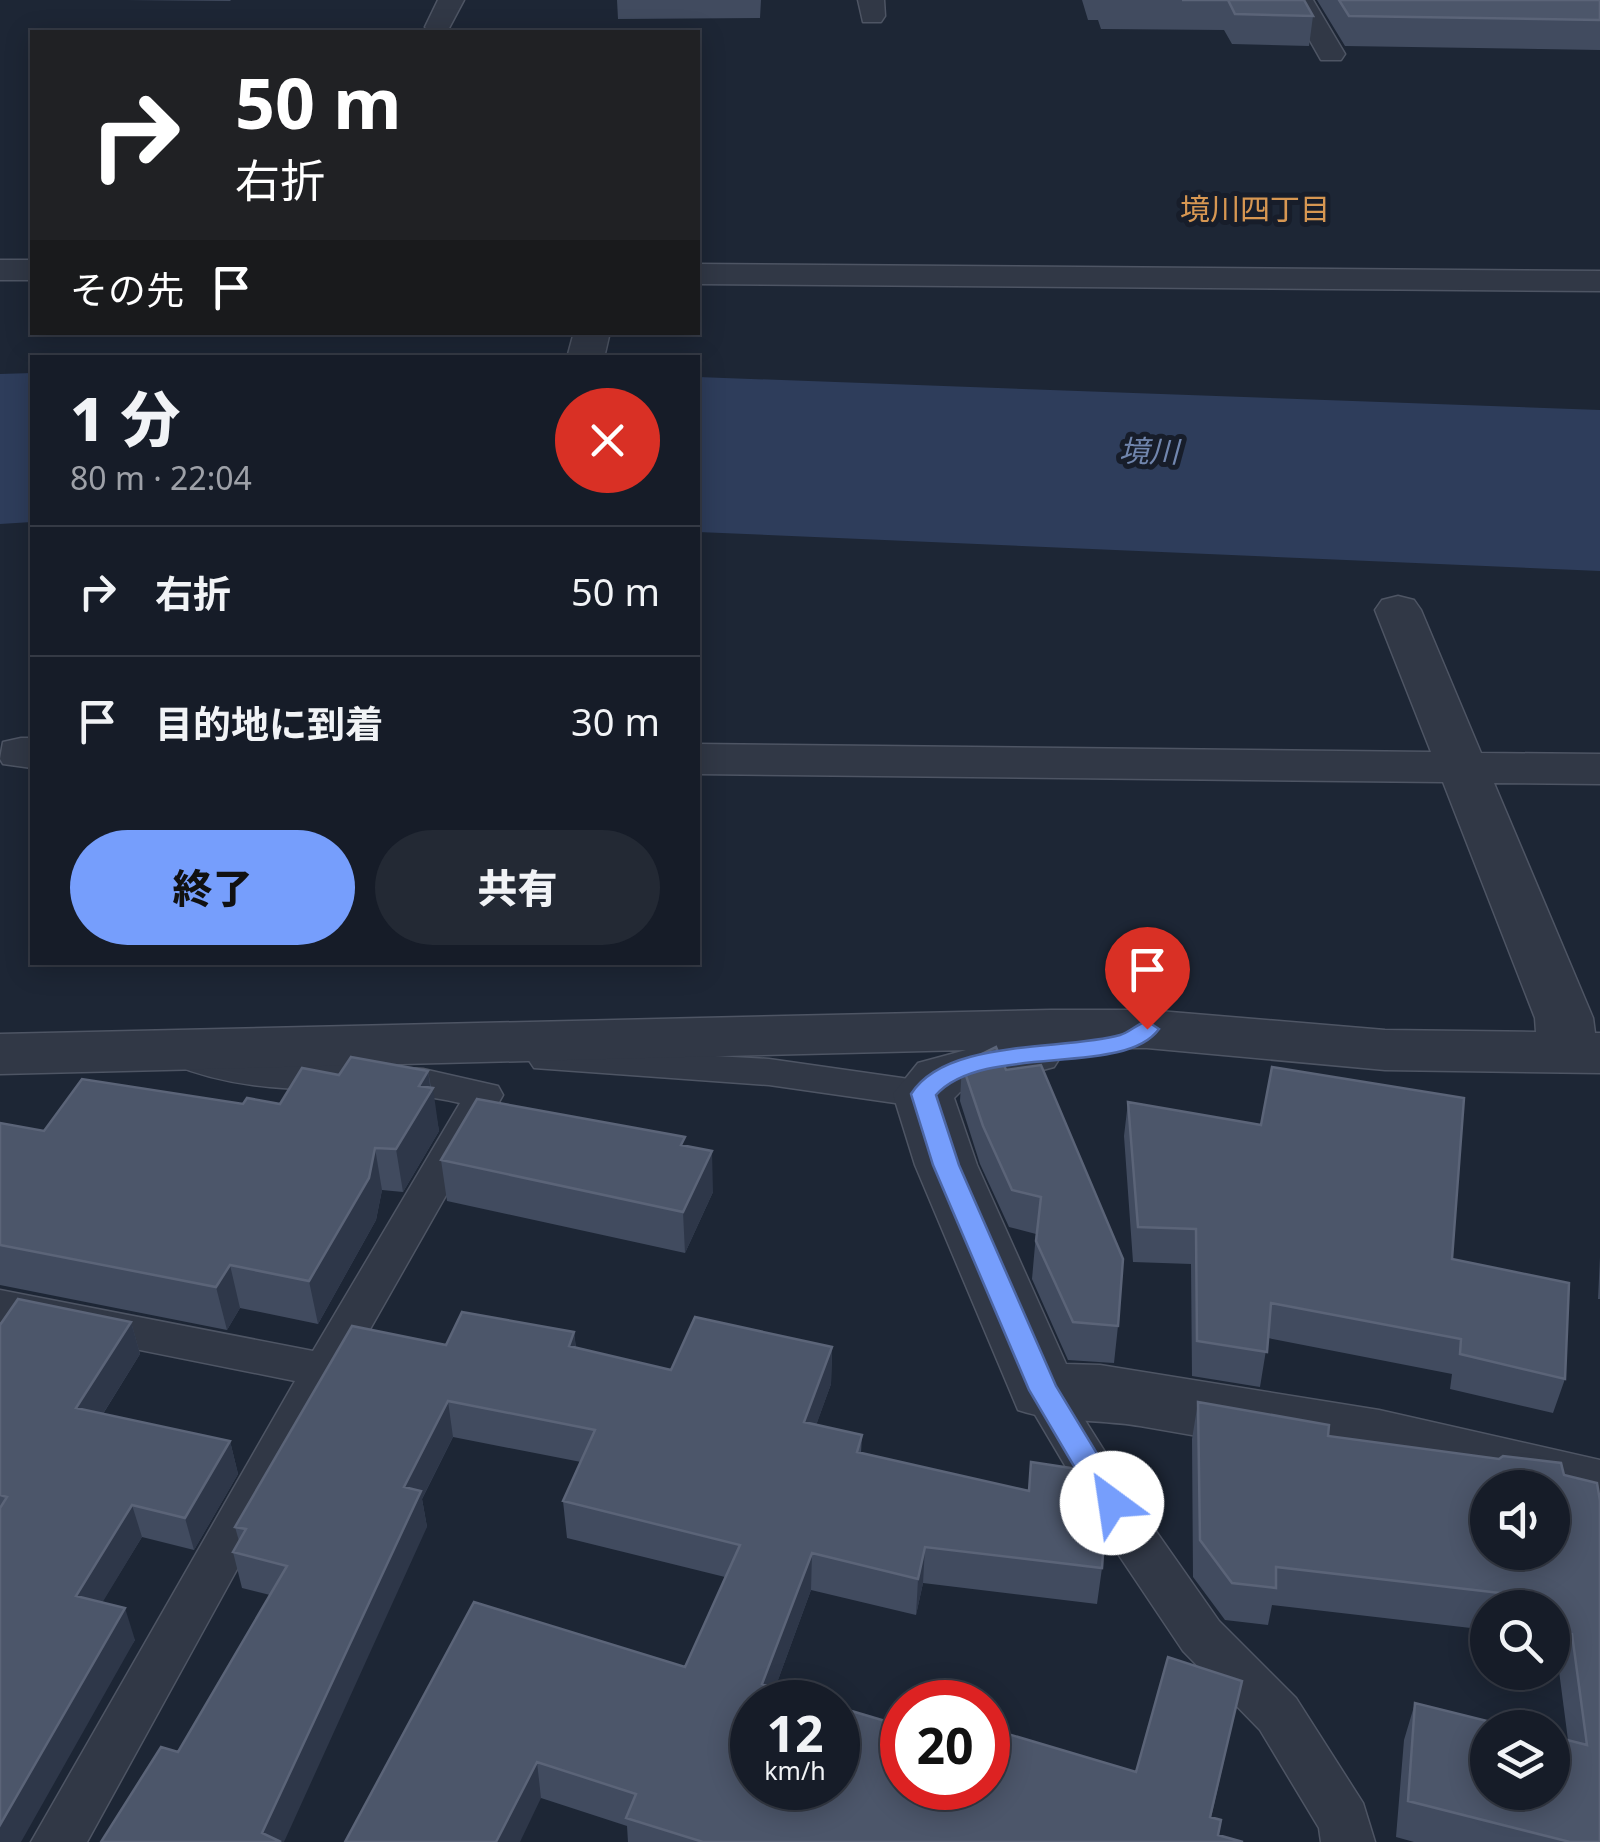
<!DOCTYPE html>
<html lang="ja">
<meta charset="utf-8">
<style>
:root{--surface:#161c28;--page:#232934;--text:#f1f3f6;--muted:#9ea1a8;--line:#353a45;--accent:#769efc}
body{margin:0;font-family:"Noto Sans","Noto Sans JP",sans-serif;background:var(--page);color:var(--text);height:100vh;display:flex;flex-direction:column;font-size:38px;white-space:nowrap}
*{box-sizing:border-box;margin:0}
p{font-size:32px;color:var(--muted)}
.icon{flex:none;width:55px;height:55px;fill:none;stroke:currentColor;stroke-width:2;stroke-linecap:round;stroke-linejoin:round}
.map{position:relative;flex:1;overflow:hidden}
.details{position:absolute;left:30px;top:355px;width:670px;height:610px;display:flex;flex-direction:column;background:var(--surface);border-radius:0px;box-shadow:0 5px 25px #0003,0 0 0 2px var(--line)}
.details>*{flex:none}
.top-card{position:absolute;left:30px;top:30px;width:670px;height:305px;border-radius:0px;box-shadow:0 5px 25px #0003,0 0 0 2px var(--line);background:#202124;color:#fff;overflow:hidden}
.controls{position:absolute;left:1470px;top:1470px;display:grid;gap:20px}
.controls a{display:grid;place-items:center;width:100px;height:100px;border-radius:50%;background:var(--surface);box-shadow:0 5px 25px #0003,0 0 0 2px var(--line);font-size:50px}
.speed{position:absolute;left:730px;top:1680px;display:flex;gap:20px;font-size:50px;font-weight:700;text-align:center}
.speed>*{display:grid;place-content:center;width:130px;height:130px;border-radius:50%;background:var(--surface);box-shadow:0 5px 25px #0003,0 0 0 2px var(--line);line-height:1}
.speed small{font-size:25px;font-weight:400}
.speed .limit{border:15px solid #d22;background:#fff;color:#111}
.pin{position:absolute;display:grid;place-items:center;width:85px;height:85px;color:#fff;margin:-102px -42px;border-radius:50% 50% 50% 0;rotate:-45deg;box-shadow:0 0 10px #0007}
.pin .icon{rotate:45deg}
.me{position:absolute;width:110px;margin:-55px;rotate:329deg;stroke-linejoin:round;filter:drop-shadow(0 0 8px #0008)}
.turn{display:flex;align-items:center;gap:35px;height:210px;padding:0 40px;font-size:45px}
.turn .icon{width:130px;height:130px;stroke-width:2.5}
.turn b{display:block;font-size:70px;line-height:85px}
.then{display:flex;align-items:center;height:95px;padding:0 40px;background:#0003;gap:20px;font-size:38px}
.round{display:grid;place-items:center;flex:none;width:105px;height:105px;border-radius:52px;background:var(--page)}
.summary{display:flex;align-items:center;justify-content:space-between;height:170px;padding:0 40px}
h1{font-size:60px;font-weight:800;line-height:75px}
.cta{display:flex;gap:20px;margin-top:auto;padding:20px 40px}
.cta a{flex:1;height:115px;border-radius:60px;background:var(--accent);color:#111;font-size:40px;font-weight:800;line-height:115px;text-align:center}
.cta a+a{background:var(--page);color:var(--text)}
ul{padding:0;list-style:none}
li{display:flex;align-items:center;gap:30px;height:130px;padding:0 40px;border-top:2px solid var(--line)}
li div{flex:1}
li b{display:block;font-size:38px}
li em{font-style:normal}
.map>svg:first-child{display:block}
.water{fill:#2e3d5b}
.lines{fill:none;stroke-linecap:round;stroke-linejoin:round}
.service-casing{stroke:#4e5564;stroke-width:3}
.minor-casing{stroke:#4e5564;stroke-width:3}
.service{fill:#313846;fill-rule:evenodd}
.minor{fill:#313846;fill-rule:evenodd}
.wall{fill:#414b5f}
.shaded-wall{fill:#2e3749}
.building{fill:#4c566a;stroke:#5b6478;stroke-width:2.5;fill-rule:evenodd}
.route{fill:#769efc;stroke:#4d67a4;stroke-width:2.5}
.labels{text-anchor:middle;stroke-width:10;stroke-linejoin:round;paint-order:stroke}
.far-neighbourhood-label{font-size:30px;fill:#d79752;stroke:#171d2a}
.far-water-label{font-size:30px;font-style:italic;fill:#7186ae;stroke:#171d2a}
</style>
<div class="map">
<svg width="1600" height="1842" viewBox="0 0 1600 1842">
<rect width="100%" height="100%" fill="#1d2635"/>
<!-- water -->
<path class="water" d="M32,373V522L0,524V374Z
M698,377L1600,410V571L698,532Z"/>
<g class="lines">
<defs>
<path id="service" d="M555,1030L568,1033L574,1042L571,1048L769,1059L923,1081L937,1085L942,1094L937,1103L923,1107L769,1085L534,1068L528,1059L542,1033Z
M183,1041L235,1058L423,1069L498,1086L503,1095L340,1382L87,1842H31L295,1381L0,1322V1290L313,1351L460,1103C364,1080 263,1104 170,1063L164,1054L170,1045Z
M1043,1374L1059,1379L1146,1517L1219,1621L1296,1698L1363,1803L1375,1842H1321L1319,1828L1260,1730L1183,1651L1112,1545L1021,1391L1027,1379Z"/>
<path id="minor" d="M438,0H464L447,32H429L425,27Z
M858,0H884L885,16L881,22H863Z
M1287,0H1313L1345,54L1341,60H1321Z
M0,260H32V280H0Z
M698,264L1600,271V291L698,284Z
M574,332H610L604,358H567Z
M1398,596L1414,600L1421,610L1481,753L1600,754V784L1494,783L1593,1018L1595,1033H1600V1073L1385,1070L1147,1048H1060L1063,1053L1054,1067L960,1092L954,1098L977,1165L1066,1364L1100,1365L1379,1410L1600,1460V1520L1552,1509V1488H1488V1493C1372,1466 1256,1446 1140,1426C1099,1419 1057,1423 1018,1410L915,1165L893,1094L918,1063L966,1050L0,1074V1034L1051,1010H1147L1385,1030L1536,1032L1535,1018L1443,782L698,774V744L1431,752L1375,610L1382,600Z
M21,738H32V768L3,764L0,759L3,742Z"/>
</defs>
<!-- service casing -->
<use href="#service" class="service-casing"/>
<!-- minor casing -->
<use href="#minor" class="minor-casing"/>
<!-- service -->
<use href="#service" class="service"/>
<!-- minor -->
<use href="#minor" class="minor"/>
</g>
<!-- wall -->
<path class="wall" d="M126,0H231L230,1Z
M617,0H761L760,18L618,19Z
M1082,0H1303L1313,16L1309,46L1232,44L1224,30L1101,29L1098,20H1088Z
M1317,0H1600V50L1345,46Z
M962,1064L1118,1326L1114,1363L1068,1360L1032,1279L1036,1234L1009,1227L980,1164L960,1101Z
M428,1071L439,1131L403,1192L382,1190L376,1220L318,1324L240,1308L227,1330L0,1285V1123L44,1131L243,1104H280L339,1075Z
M1128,1102L1452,1259L1565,1379L1553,1413L1450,1389L1452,1374L1268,1338L1260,1387L1192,1376L1191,1264L1133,1262L1124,1136Z
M685,1146L713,1192L685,1253L447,1201L441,1160Z
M1600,1257V1299H1598Z
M131,1322L140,1354L103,1414L230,1441L238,1474L194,1550L142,1537L102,1602L135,1640L0,1842V1325Z
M574,1332L576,1348L671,1370L832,1347L831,1384L816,1425L862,1435L861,1453L1102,1568L1097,1604L923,1583L916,1615L811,1590L775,1688L902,1788L1136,1772L1242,1681L1211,1818L1218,1835L1243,1842H628L627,1826L541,1798L345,1842L685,1667L725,1577L567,1538L563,1501L581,1462L453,1437L422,1499L427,1527L270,1595L242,1588L233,1552L239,1541L235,1527L446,1345Z
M1198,1402L1328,1436L1499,1459L1561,1463L1600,1842H1414L1396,1837L1404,1740L1415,1703L1568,1740L1559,1671L1552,1670V1608H1488V1630L1272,1605L1268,1625L1225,1620L1193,1577L1192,1439Z"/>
<!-- shaded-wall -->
<path class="shaded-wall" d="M428,1071L431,1093L433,1088L439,1131L403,1192L396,1149L419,1086Z
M375,1148L382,1190L376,1220L318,1324L309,1281Z
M712,1151L713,1192L685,1253L683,1212Z
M230,1265L240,1308L227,1330L216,1287Z
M131,1322L140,1354L86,1441L76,1408Z
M574,1332L578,1369L569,1346Z
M832,1347L831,1384L804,1459V1422Z
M448,1401L453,1437L422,1499L427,1527L284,1842H265L262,1833L404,1487Z
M230,1441L238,1474L194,1550L185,1518Z
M132,1505L142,1537L87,1628L76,1596Z
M925,1547L923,1583L916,1615L918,1579Z
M812,1553L811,1590L770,1702L762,1684Z
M125,1608L135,1640L21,1842H0V1825Z
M537,1762L541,1798L520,1842H496Z"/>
<!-- building -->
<path class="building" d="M1182,0H1304L1313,16L1235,14L1228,0Z
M1339,0H1600V20L1349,16Z
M996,1047L1006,1070L1041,1065L1123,1259L1118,1326L1073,1322L1036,1241L1041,1197L1012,1190L983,1126L962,1064Z
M351,1057L428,1071L419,1086L433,1088L396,1149L375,1148L369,1178L309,1281L230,1265L216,1287L0,1245V1123L44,1131L82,1079L243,1104L247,1098L280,1104L302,1068L339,1075Z
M1272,1067L1464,1098L1452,1259L1569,1283L1565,1379L1460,1354L1461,1339L1271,1303L1267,1352L1197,1341L1196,1229L1138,1227L1128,1102L1261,1125Z
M477,1099L685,1137L681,1145L712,1151L683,1212L441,1160Z
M18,1299L131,1322L76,1408L230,1441L185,1518L132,1505L76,1596L125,1608L0,1825V1508L7,1497L0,1495V1325Z
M462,1312L574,1332L569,1346L671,1370L695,1317L832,1347L804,1422L862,1435L857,1452L1029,1491L1031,1462L1090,1471L1107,1498L1102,1568L925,1547L918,1579L812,1553L762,1684L823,1702H752V1788H838V1707L902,1726V1788H988V1741L991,1729L1136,1772L1168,1657L1242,1681L1210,1817L1221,1820L1218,1835L1243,1842H703L626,1818L636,1794L537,1762L496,1842H345L474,1602L685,1667L740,1545L563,1501L595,1430L448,1401L404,1487L421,1491L262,1833L281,1842H101L161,1747L178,1752L287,1566L233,1552L246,1529L235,1527L352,1326L446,1345Z
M1198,1402L1329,1425L1328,1436L1499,1459L1503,1456L1561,1463L1564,1475L1597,1483L1600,1501V1842H1570L1408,1801L1415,1703L1515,1728H1488V1792H1552V1736L1587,1745L1572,1634L1552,1631V1608H1528L1527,1596L1276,1567V1588L1232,1583L1200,1540ZM1488,1488H1552V1552H1488Z"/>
<!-- route -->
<path class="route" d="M1147,1021L1159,1029C1124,1078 983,1042 936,1095L959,1165L1056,1386L1127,1503L1123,1512L1112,1516L1101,1512L1029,1390L933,1165L911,1094C946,1038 1063,1051 1120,1035C1130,1032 1137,1024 1147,1021Z"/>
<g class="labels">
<!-- far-neighbourhood labels -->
<g class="far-neighbourhood-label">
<text x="1255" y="220">境川四丁目</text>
</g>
<!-- far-water labels -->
<g class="far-water-label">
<text transform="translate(1149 452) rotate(1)" y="10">境川</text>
</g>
</g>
</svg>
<div class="controls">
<a><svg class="icon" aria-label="sound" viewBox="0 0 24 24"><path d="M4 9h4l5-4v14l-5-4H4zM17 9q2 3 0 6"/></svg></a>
<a><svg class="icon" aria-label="search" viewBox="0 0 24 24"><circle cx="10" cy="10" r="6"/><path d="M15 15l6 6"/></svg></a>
<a><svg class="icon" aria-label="layers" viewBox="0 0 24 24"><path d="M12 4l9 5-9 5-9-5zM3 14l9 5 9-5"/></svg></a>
</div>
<div class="speed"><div>12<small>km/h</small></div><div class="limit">20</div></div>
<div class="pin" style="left:1147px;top:1029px;background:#d93025"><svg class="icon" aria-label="arrive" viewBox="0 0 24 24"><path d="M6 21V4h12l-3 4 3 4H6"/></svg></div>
<svg class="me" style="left:1112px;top:1503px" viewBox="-20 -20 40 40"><circle r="19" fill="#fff"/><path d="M0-13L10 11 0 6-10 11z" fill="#769efc"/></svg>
<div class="top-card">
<div class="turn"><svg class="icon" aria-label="right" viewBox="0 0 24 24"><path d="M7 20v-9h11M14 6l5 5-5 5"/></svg><div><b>50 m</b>右折</div></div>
<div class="then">その先<svg class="icon" aria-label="arrive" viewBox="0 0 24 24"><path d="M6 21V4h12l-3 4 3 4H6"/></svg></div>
</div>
<section class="details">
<div class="summary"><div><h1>1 分</h1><p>80 m · 22:04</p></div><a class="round" style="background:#d93025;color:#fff"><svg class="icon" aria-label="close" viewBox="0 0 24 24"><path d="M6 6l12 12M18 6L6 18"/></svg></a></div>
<ul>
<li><svg class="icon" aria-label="right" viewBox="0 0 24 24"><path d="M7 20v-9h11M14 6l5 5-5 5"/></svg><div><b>右折</b></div><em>50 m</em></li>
<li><svg class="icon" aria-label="arrive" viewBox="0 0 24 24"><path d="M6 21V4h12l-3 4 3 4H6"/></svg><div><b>目的地に到着</b></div><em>30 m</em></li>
</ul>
<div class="cta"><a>終了</a><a>共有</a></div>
</section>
</div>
